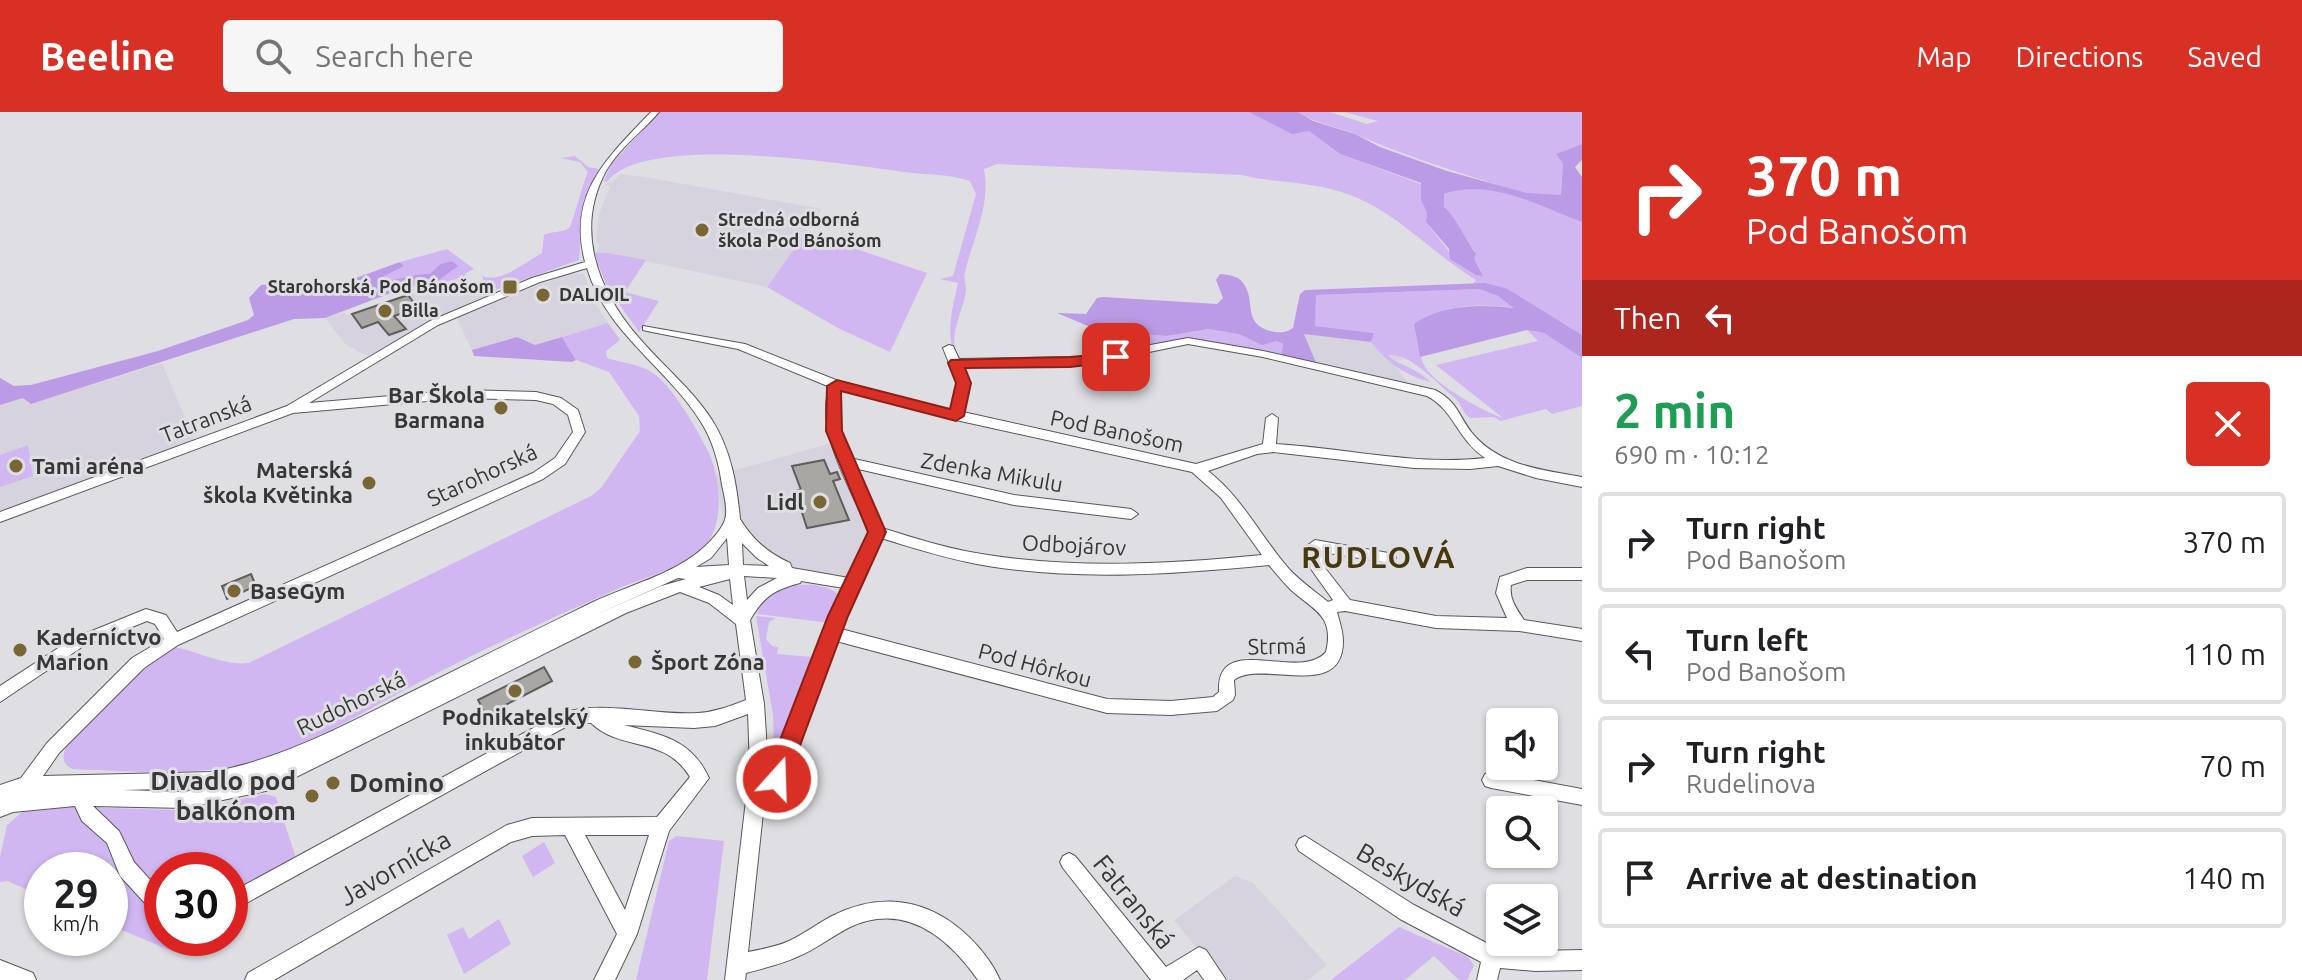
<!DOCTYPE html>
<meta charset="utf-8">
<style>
:root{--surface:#fff;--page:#f6f6f6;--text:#202124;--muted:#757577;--line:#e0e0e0;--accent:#d93025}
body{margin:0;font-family:Ubuntu,sans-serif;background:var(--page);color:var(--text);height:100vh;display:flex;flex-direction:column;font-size:30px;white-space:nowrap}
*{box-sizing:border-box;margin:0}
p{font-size:26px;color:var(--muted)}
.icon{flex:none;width:44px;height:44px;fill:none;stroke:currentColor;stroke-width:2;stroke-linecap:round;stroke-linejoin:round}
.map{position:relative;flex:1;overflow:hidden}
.sheet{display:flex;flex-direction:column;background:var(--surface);width:720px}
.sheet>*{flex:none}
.banner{background:#d93025;color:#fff;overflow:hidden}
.controls{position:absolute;left:1486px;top:596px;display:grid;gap:16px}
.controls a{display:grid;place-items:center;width:72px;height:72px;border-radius:8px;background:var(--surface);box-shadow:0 2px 6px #0004;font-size:40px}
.speed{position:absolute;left:24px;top:740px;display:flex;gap:16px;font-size:40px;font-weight:700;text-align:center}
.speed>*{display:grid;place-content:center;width:104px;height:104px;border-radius:50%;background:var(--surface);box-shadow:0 2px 6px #0004;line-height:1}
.speed small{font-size:20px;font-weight:400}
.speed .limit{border:12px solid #d22;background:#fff;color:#111}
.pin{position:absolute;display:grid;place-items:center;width:68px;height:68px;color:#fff;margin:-34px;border-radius:16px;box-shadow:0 4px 12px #0006}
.me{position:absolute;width:88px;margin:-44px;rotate:20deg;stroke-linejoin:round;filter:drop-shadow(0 0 6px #0008)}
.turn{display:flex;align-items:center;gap:28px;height:168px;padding:0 32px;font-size:36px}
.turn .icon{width:104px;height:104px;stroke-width:2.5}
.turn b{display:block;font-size:56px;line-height:68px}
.then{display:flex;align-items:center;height:76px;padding:0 32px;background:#0003;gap:16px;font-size:30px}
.round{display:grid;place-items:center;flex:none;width:84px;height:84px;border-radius:8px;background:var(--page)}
.overview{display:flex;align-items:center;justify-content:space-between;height:136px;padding:0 32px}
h1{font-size:48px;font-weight:700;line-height:60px;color:#1e9e55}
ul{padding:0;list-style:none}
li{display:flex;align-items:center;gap:24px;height:100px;margin:0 16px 12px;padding:0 16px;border:4px solid var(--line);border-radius:8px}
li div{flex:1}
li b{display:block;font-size:30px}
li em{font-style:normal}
header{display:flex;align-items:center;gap:48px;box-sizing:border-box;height:112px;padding:0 40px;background:var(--accent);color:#fff}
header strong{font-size:38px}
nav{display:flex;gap:44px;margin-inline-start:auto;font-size:28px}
.search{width:560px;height:72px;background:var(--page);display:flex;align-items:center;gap:20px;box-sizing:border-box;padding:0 28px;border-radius:8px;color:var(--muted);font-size:30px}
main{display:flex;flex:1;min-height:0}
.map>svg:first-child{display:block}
.built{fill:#d7d3de}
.green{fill:#d0b7f2}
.forest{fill:#bb9be5}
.building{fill:#a9a7a3;stroke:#605e5b;stroke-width:2}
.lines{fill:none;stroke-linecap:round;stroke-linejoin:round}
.minor-casing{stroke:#59575b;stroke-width:2}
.minor{fill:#fff;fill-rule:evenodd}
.route{fill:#d93025;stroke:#8d1f18;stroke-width:2}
.poi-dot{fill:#796635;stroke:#dfdee2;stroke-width:3}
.labels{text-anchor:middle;stroke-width:6;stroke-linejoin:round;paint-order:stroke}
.far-poi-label{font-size:18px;font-weight:bold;fill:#373738;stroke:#dfdee2;text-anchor:start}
.poi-label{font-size:22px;font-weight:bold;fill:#373738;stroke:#dfdee2;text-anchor:start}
.street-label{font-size:22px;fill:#373738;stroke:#dfdee2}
.near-poi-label{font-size:26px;font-weight:bold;fill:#373738;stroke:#dfdee2;text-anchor:end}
.near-street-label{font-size:26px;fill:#373738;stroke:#dfdee2}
.district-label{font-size:30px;font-weight:bold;letter-spacing:2px;fill:#46380f;stroke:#dfdee2}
</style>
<header>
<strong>Beeline</strong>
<div class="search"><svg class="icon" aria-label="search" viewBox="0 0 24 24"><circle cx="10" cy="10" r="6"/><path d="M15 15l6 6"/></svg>Search here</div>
<nav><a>Map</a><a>Directions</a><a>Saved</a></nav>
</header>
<main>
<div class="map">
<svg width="1582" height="868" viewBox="0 0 1582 868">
<rect width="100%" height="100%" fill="#dfdee2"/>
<!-- built -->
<path class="built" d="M620,62L645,65L822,97L767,175L608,141H596L600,132L596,131L599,102L610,74L605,72L613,70Z
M569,162H584L596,192L608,211L535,233L517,225L472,238L453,198L368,244L346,233L325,206L344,200L346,203L458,165L481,183L497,188Z
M1303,221L1371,230L1387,242H1398L1404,248L1392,249L1408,271L1317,253Z
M162,251L196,332L0,402V293L23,286L31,292Z
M831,331L872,424L848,472L801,464L725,416L715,364Z
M1235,764L1253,771L1327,853L1308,868H1223L1174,808Z"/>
<!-- green -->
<path class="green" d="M660,0H1249L1309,19L1340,42L1421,72V88L1427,101L1426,110L1450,141L1481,159L1474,146V138C1460,126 1458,106 1444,95V82C1488,66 1541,92 1582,110V223L1508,177L1473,172L1476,168C1433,142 1398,101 1350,83C1314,69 1278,72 1242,63L997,52L984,57C991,92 973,127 965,160C963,166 966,171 966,178C965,198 942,231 963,248L956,247C945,221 952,199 958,171L940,167L953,164L976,82L970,69C950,62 925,63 904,60C845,52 643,20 607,70L604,69L612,51Z
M1298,0H1330L1367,12L1378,9L1344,0H1582V32L1556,42L1563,52L1561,83C1539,87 1516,79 1495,72C1447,57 1401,42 1355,22C1336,14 1316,12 1298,0Z
M575,44L588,55L599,57C578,92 582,110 579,148L481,183L473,177L484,170L482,164C501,172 525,150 542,141L544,123C551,119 562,121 569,116C572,114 583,70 588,60L580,50L561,46Z
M806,120L927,161L890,240L838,216L767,175Z
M447,137L474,157L466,161L462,169L458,166L436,173L440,166L454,158L452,149L440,152L430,162C414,161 399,168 383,169L379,165L404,154L400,150Z
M594,141H608L646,148L625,180L659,189L639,220L607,175Z
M1479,177L1498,184L1516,196C1484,191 1441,192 1414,212C1417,226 1418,242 1425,255C1437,274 1482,299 1503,306L1436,253L1538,229L1527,218L1544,221L1582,246V294L1552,302L1546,297L1501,309L1493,305L1470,306C1462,301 1462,292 1455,286C1437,272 1412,241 1388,243C1396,253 1417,255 1430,270C1407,264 1385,250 1371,230L1374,221L1314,214L1316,183Z
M608,211L620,228L606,239L607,246C620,250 636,252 648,258C670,269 694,313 706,335C720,361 726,409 706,432C684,457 644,465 615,478C548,508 482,537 418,571C362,600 309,635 248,651C191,665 132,659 73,657C58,651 64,638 71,627L144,555L175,535C199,540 225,554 249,551L591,384L601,376L640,319L639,304L609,260L576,248L562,225Z
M1209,217C1218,218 1229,219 1237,221C1251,226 1262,234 1277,229L1283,232L1281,245L1183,227L1083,247L1092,243L1098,231L1117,229L1121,234L1135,232V225L1140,222L1167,224Z
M28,333L33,364L0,375V343Z
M814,473C825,475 837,477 842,488L830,511L757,502C765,476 790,472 814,473Z
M756,504L776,506L769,510L766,527L772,534L778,535L777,542L812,545L818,530L821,531L775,666L773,603Z
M265,682L276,685L297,749L230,785V758H162V826H187L174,840L110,813V758H42V784L7,769L0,770V745L7,713L22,700L71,695L177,698L201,696Z
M677,724L724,729L707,868H636L669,729Z
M544,730L555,751L533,765L522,744Z
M499,807L511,832L464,862L447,823L463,815L469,827Z
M1399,815L1468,845L1474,853L1467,868H1459L1434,844L1405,868H1331Z"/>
<!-- forest -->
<path class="forest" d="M1249,0H1298L1313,9L1355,22L1380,35L1447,59L1527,81L1561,83L1563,52L1556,42L1582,32V48L1575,55L1582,65V110C1539,94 1491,66 1444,82V95C1455,103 1466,129 1476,142L1474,146L1483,164L1476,163L1450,147L1449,137L1426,110L1427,101L1421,88V71L1340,42L1309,19L1292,22Z
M452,149L458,154C451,161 442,163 436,173L422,178L412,173L325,206L294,207L31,292L23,286L0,293V266L14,274L31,273L158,239L248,208L254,203L249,186L261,173C285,169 288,180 309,183L400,150L404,154L380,166L383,169C399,168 414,161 430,162L440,152Z
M1220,162C1228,163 1238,163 1243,171C1257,188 1240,214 1275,220C1283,221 1287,220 1293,216L1300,182L1305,178L1485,171L1508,177L1582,223V246L1544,221L1527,218L1420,245L1414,212C1441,192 1482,192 1514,196L1498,184L1479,177L1316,183L1315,214L1374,221L1371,230L1304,222L1317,253L1281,245L1283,232L1277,229L1262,233L1239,222L1209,217L1167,224L1140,222L1135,225L1133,236L1127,238L1104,216L1088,214L1057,201L1086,202L1097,186L1103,185L1217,192L1223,186L1216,168Z
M517,225L535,233L562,225L576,248L572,250L474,244L472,238Z"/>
<!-- building -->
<path class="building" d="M408,183L418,196L394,204L406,217L389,223L378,210L362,216L352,202Z
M824,348L830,362L837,360L840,367L833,369L849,408L807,416L795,379L801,378L792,354Z
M251,462L256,474L227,487L222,474Z
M544,555L552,569L486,603L478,588Z"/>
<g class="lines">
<defs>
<path id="minor" d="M651,0H659C642,20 619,36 606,59C574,118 598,179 639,226C663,254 692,277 712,308C731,338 737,373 740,407C753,428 768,441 790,451L792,456L849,466L870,420C853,382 813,316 830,275L738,237L647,219L643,218V214L745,232L841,270L886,283L951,298L957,271L943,236L949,233L953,234L959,247L1086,245L1188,226L1263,239L1435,278C1458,290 1458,303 1472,321C1499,354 1543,358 1582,365V375L1536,366L1498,354L1470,357L1414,356L1273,340L1257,342L1208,359C1242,385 1261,425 1289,457C1301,470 1315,479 1328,490L1333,488L1311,457L1308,433L1315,428L1394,442L1396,446L1394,450L1389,451L1323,440L1325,456L1350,488L1436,504L1507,506L1496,481L1500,465L1527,456H1582V468H1527L1511,473C1509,487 1516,496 1524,508L1582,517V529L1519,519L1436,516L1345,499L1337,500C1339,508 1343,519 1343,529C1343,590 1261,547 1234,568L1235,583L1233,588L1217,599L1171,603L1107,601L836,529L786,667L783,673L777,675L771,673L768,667L823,521L844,476L801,469L800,471C774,478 764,484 750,508L764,592L768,654L748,840C762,837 776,835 789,829C804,822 817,812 832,804C871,784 911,784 948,808C969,822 990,845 1000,868H978C947,824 904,789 848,816C831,825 816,837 799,844C782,852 764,856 746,861L745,868H725L750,654L748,602L715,614L694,616L624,613C662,623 691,627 709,666L669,719L637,822L615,868H594L617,822L565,723L532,724L511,730L274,868H245L248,861L507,713L532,706L657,705L690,665C665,623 621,640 591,611L578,610L569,613L230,800V781L559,602C600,587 654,604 698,601C715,600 730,594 746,588L736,512L709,491L680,480L626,501L270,678L185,696L93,694L119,719L134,750L162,781V805L155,802L120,764L107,731L82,709L75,694L13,700L0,705V673L21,666L47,631L132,546L164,527L155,512L147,509L82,535L0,590V574L72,527L146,497L166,503L177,520L533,361L555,346L573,320L568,303L553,292L536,288L461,286L293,301L0,410V400L287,294L430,209L532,166L585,150C567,81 607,46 651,0ZM587,156C606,221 667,255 701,310C713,329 719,351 722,373C724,382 727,394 726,403C725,415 710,430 702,437C674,462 627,474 593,490C529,521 466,553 403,584C341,615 281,647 212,660L43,664L59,641L144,556L178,533L543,367L565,352L585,320L578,298L561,286L536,280L461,278L309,291L438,213L540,170ZM1188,232L1263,245L1427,284C1454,298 1457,327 1485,346C1415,354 1345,336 1276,332L1278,306L1272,302L1266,306L1263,332L1196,352L963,300L969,271L962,254L1086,253ZM841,278L956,308L1192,360L1221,386L1262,443C1171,452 1079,457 988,443C952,438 917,427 882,416L854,356L1014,393L1131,407L1138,402L1131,397L1014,383L850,346C843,325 832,300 841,278ZM727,426L729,453L696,455L711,446ZM881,426C916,437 952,448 988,454C1081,469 1176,462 1269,453C1276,461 1283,470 1291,478C1313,498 1335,503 1326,540C1299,571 1216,518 1219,580L1213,585L1171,589L1107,587L841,517ZM742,431L757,446L769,454L743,453ZM744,464L777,466L758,476L747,488ZM678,466L686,467L661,474L591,505ZM730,467L733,493L719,483L699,475ZM202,676L185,680L123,678ZM585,723H649L625,798Z
M1491,660L1582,677V693L1491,676L1485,674L1482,668L1485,662Z
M1305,724L1414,793L1494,835L1536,839L1582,838V858L1536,859L1500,856L1497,868H1477L1481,850L1400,807L1299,739L1296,733L1299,727Z
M1069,741L1075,744L1166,855L1199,835L1206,838L1226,868H1204L1197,858L1183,868H1151L1063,756L1060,750L1063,744Z
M0,848L33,861L36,868H0Z"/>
</defs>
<!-- minor casing -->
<use href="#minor" class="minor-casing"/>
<!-- minor -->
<use href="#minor" class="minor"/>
</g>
<!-- route -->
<path class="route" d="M1116,241L1123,245L1121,249L1070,255L965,256L971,271L964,304L956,309L841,279L842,319L886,420L848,504L785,674L777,677L769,674L765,667L828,504L868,420L826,319L827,274L837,268L950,297L956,271L948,251L951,248L1070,245Z"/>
<!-- markers -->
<g class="poi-dot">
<circle cx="702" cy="118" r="8"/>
<rect x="502" y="167" width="16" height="16" rx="4"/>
<circle cx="543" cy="183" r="8"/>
<circle cx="385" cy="199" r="8"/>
<circle cx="501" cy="296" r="8"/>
<circle cx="16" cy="354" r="8"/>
<circle cx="369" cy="371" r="8"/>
<circle cx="820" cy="390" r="8"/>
<circle cx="234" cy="479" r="8"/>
<circle cx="20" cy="538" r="8"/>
<circle cx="635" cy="550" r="8"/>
<circle cx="515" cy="579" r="8"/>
<circle cx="333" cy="671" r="8"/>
<circle cx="312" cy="684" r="8"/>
</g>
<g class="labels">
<!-- far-poi labels -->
<g class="far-poi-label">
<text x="718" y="114">Stredná odborná<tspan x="718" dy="21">škola Pod Bánošom</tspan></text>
<text x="494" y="181" text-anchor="end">Starohorská, Pod Bánošom</text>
<text x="559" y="189">DALIOIL</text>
<text x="401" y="205">Billa</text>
</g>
<!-- poi labels -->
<g class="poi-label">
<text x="485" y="291" text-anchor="end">Bar Škola<tspan x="485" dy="25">Barmana</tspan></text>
<text x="32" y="362">Tami aréna</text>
<text x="353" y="366" text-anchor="end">Materská<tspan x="353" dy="25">škola Květinka</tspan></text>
<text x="804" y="398" text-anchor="end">Lidl</text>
<text x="250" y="487">BaseGym</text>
<text x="36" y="533">Kaderníctvo<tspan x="36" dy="25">Marion</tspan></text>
<text x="651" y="558">Šport Zóna</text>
<text x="515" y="613" text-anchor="middle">Podnikatelský<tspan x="515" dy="25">inkubátor</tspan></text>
</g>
<!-- street labels -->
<g class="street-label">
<text transform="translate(206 307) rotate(-21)" y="8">Tatranská</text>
<text transform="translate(1117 319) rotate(12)" y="8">Pod Banošom</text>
<text transform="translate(992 360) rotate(10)" y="8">Zdenka Mikulu</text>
<text transform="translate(482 363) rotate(-25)" y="8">Starohorská</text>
<text transform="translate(1074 433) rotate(3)" y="8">Odbojárov</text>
<text transform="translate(1277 534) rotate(-1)" y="8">Strmá</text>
<text transform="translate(1035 553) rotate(15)" y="8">Pod Hôrkou</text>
<text transform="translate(351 591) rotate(-26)" y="8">Rudohorská</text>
</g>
<!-- near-poi labels -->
<g class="near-poi-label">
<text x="296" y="678">Divadlo pod<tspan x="296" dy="30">balkónom</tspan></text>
<text x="349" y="680" text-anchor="start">Domino</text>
</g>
<!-- near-street labels -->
<g class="near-street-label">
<text transform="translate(395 756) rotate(-30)" y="9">Javornícka</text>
<text transform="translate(1411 768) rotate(30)" y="9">Beskydská</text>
<text transform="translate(1134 790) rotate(51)" y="9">Fatranská</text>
</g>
<!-- district labels -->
<g class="district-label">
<text x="1379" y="456">RUDLOVÁ</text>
</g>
</g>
</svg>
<div class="controls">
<a><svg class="icon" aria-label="sound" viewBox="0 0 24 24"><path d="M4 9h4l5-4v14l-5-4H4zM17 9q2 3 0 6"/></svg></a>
<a><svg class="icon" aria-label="search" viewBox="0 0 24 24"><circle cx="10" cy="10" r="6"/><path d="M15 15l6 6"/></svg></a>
<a><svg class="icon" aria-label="layers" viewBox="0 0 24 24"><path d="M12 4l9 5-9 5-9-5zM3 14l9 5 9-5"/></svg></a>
</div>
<div class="speed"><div>29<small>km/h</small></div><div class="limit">30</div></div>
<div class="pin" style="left:1116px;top:245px;background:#d93025"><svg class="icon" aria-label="arrive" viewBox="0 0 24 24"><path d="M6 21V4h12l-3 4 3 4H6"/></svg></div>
<svg class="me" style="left:777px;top:667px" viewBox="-20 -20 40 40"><circle r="17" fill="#d93025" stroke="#fff" stroke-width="3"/><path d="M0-11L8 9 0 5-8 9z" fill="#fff"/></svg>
</div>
<section class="sheet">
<div class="banner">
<div class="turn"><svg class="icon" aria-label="right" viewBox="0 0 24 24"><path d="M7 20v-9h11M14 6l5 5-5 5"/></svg><div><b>370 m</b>Pod Banošom</div></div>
<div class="then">Then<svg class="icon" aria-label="left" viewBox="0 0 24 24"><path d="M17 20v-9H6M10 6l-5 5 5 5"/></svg></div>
</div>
<div class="overview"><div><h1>2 min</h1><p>690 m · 10:12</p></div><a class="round" style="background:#d93025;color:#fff"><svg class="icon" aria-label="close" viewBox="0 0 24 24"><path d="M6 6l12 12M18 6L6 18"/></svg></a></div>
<ul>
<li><svg class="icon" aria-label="right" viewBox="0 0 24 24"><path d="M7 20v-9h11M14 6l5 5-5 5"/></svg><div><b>Turn right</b><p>Pod Banošom</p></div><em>370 m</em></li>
<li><svg class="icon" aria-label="left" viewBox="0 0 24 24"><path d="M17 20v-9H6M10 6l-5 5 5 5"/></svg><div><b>Turn left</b><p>Pod Banošom</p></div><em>110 m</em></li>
<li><svg class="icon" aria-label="right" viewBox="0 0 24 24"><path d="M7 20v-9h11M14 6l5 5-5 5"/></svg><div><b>Turn right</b><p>Rudelinova</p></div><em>70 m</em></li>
<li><svg class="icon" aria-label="arrive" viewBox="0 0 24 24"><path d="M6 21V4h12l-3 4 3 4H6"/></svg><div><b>Arrive at destination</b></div><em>140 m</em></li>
</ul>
</section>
</main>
